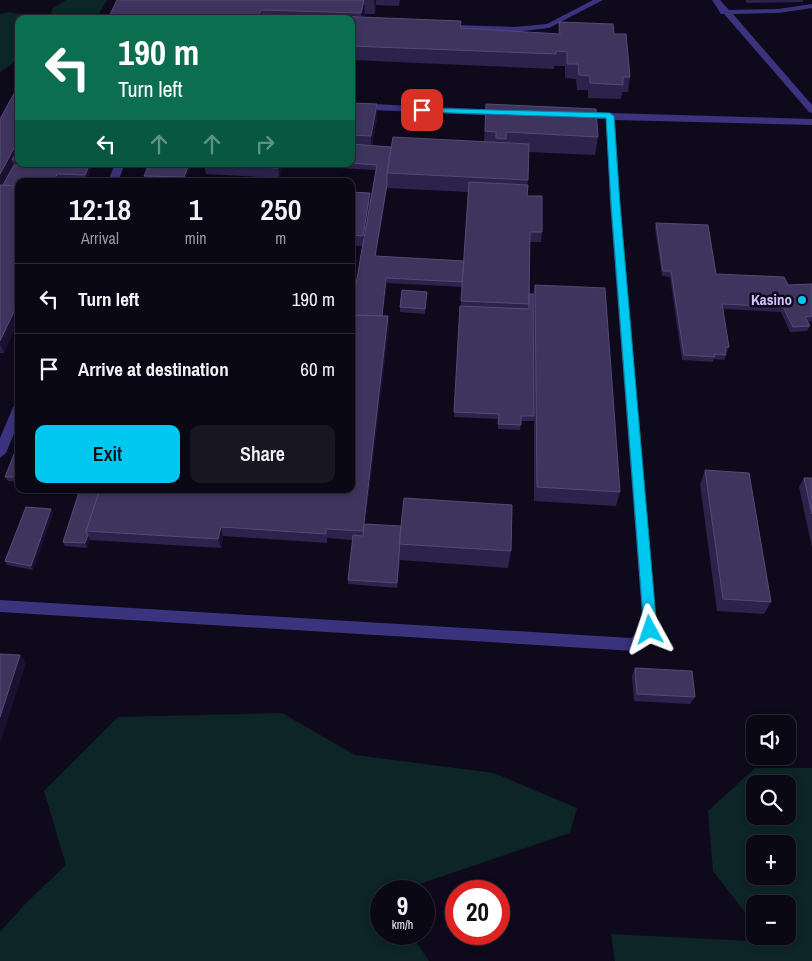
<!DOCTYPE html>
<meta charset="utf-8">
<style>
:root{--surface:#0a0815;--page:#181622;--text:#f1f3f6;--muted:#999aa0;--line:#2a2934;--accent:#00c8f0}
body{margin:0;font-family:"Archivo Narrow",sans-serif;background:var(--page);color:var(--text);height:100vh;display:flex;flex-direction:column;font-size:19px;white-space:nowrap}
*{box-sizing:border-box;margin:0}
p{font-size:16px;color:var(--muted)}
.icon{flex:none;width:28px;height:28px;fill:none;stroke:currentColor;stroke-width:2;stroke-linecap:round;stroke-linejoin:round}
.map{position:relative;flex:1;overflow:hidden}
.side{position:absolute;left:15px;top:178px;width:340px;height:315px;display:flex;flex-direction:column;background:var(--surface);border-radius:10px;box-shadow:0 2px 8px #0003,0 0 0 1px var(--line)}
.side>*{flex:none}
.top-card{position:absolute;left:15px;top:15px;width:340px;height:152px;border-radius:10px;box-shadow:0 2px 8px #0003,0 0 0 1px var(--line);background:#0b6e4f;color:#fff;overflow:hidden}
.fabs{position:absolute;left:746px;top:715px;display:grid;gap:10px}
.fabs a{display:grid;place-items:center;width:50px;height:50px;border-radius:10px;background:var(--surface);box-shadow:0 2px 8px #0003,0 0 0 1px var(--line);font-size:25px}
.speed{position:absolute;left:370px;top:880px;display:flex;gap:10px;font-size:25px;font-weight:700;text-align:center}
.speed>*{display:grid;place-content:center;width:65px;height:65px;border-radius:50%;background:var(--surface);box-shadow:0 2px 8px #0003,0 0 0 1px var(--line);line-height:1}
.speed small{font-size:12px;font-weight:400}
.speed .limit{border:8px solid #d22;background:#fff;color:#111}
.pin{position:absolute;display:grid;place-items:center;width:42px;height:42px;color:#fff;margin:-21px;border-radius:10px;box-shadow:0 2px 8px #0006}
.me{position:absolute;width:55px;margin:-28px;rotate:355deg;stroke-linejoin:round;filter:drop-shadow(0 0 4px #0008)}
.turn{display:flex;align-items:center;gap:18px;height:105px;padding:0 20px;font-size:22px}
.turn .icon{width:65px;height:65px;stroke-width:2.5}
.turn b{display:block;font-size:35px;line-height:42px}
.lanes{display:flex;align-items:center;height:48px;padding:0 20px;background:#0003;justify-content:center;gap:25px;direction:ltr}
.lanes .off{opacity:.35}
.eta{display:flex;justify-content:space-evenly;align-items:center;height:85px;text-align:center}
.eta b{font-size:30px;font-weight:600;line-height:35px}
.cta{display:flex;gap:10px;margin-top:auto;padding:10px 20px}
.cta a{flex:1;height:58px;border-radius:10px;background:var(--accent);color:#111;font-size:20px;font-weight:600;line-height:58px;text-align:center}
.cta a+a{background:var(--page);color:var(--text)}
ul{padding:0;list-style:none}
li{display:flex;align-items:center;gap:15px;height:70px;padding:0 20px;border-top:1px solid var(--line)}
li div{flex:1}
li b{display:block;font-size:19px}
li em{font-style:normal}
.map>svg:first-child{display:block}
.green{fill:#0d2526;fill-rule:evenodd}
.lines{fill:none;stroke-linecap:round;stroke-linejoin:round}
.minor{fill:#3b337d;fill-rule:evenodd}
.wall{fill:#2c224b;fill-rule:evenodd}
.shaded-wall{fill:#191130}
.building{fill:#3e345e;stroke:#554a77}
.route{fill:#00c8f0;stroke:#00829c}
.poi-dot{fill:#00c8f0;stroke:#0e0a1c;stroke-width:2}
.labels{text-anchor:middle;stroke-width:5;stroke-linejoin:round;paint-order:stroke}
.poi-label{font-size:15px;font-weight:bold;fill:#d0c5ff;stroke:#0e0a1c;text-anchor:end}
</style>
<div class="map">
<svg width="812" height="961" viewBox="0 0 812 961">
<rect width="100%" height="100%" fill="#0e0a1c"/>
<!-- green -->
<path class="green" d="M66,0H107L96,19H49L53,8Z
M9,12L32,16L31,19H19C19,45 26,59 0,72V14Z
M282,713L355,755L494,773L577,808L570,833L408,888L406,891H381V934H411L429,961H0V932L26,903L66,865L44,791L118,717Z
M755,768H812V961H615L611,934L767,942L764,936H788V904H755V925L713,871L708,811ZM755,784H788V816H755ZM755,844H788V876H755Z"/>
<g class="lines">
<!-- minor -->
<path class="minor" d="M593,0H603L549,28L514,32L455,29L451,27L455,25L514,27L547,24Z
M712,0H720L729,10L778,9L812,4V8L778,13L733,14L812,105V113L809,112L724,14H721Z
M351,103L502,110L506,113L502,116L351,109Z
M610,113L812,119V125L615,120L620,204L657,630L639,649L634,651L0,612V600L631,638L643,628L610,204L606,119H580L576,116L580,113Z
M115,164H125L118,181H108Z
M19,403V422L6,453L0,458V438L13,407Z"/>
</g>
<!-- wall -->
<path class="wall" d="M117,0H400L399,6L376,5L375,14H365L364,17L461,21L460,28L558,34L559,22L614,34L630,77L628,92H622L621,99L588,98V90H577L576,79L565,78V66H554V69L351,60V19H108Z
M745,0H803V2L747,3Z
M19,90V164H94L86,181L59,179L58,181H19L4,353H0V119Z
M351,103L377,104V118L372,146L391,147L484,142L486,104L598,137L595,155L529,152L527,196L542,232L541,242H530L529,294H533L535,285L620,492L616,506L534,501V421H521L520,430L498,429V419L454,417L462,287L387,283L382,316H388L389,326L365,524L511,551L508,568L400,560L397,588L348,584V580L353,540L327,538V543L223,536L221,548L90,540V539L87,548L65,546L63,542L80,489H351L354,298L362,246H351V192L370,201L376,170L283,165L279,178L206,174L204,164H351ZM387,188L468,192L464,261L376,256Z
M149,164H191L185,181H140H146L144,176Z
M656,223L716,274L788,285L812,284V321L808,322L810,326L807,331L790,332L781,312L723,309L729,347L727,352H726V355L724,360L714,359L713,362L682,360L670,277L662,276L655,228Z
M427,292L425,314L400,312V307Z
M19,442V482L8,481L5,477Z
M705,470L771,602L764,614L717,611L700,484Z
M804,478H812V548L799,487Z
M51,509L53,513L33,570L7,565L5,561Z
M635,668L695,697L690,704L634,701L632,676Z"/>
<!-- shaded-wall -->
<path class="shaded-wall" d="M364,0L365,14L361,31V13Z
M374,0H376V5L375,14Z
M261,10L262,19H258Z
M377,104V118L371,151V136Z
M19,139V160H12L16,170L0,189V174Z
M90,164H94L86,181L85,175Z
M189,164H191L185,181L184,177Z
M279,164H283V165L279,178L278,168Z
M57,174L59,179L58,181H54Z
M387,184V188L375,261V256Z
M370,193V203L363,246V236Z
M386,278L387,283L381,326V321Z
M354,292V302L351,319V308Z
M19,301V320L4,353L0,345V341Z
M388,316L389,326L363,540V531Z
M51,509L53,513L33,570L31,566Z
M221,527L223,536L221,548L218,539Z
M88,535L90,539L87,548L85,543Z
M20,655L26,663L0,744V717Z"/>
<!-- building -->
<path class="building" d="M117,0H364L361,13L261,10L258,19H108Z
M334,16L461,21L460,28L560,34L559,22L613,24L614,34H626L630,77H623V85L590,83V76L579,75L578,64H567V52L556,51V54L351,46V19H333Z
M16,90H19V139L0,174V119Z
M351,103L377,104L371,136L351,135Z
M486,104L596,109L598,137L506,132V139L496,138V132L485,131Z
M393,137L529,144L528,180L387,173Z
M351,144L391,147L387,173V184L375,256L464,261L462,282L386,278L382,316L351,315L361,255L377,165L351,163Z
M19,147V160H12Z
M66,164H90L85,175L57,174L54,181H19V186L3,185L14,165L64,167Z
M149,164H189L184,177L144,176Z
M204,164H279L278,168Z
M140,180L158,181H140Z
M469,182L528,185L527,196H542V232H530L529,304L461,301Z
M0,185L19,186V301L0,341Z
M351,192L370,193L363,236L351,235Z
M656,223L708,225L716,274L784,277L788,285L812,284V316L805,317L810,326L793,327L783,307L722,304L729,347H725L726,355L714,354L715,357L684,355L671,271H663Z
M535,285L605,288L620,492L537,487Z
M402,290L427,292L425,309L400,307Z
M351,291L354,292L351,308Z
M529,294H533L534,416H521V425L498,424L499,414L454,412L460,306L529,309Z
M351,315L388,316L363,531L326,529V534L221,527L218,539L86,531L100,489H351Z
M19,442V477H5Z
M705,470L749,473L771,602L723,599Z
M804,478H812V514Z
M80,489H100L86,531L88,535L85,543L63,542Z
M404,498L512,505L511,551L399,544Z
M26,507L51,509L31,566L5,561Z
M364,524L401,526L397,583L348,580L353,535L363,536Z
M0,654L20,655L0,717Z
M635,668L692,671L695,697L637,694Z"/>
<!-- route -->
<path class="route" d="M419,108L610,113L614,116L620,204L657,630L655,634L650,636L644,630L611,204L606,118L422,112L418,110Z"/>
<!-- markers -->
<circle class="poi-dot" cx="802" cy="300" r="5"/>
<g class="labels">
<!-- poi labels -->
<g class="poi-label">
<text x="792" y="305">Kasino</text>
</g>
</g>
</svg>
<div class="fabs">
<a><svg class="icon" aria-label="sound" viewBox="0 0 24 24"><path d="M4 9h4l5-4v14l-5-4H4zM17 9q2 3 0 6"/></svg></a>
<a><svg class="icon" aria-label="search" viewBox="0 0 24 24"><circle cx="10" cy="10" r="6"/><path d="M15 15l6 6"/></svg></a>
<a>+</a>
<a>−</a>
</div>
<div class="speed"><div>9<small>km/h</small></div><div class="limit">20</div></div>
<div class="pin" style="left:422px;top:110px;background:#d93025"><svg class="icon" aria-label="arrive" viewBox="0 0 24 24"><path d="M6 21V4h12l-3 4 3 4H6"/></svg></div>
<svg class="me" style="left:650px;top:630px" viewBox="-20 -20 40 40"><path d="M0-17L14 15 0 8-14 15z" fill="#00c8f0" stroke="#fff" stroke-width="4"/></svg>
<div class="top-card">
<div class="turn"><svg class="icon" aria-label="left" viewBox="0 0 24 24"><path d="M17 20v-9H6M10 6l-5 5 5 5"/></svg><div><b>190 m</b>Turn left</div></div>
<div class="lanes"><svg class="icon" aria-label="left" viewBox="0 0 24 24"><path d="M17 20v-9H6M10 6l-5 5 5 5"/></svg><svg class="icon off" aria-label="ahead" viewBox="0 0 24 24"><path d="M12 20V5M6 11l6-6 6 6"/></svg><svg class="icon off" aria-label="ahead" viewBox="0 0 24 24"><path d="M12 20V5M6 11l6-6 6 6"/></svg><svg class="icon off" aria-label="right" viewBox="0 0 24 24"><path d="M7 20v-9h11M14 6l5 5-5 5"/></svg></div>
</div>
<section class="side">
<div class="eta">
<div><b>12:18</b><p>Arrival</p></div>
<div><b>1</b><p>min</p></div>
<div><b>250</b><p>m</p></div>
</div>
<ul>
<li><svg class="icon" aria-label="left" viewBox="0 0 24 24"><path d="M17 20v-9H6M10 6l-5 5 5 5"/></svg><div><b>Turn left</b></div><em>190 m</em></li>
<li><svg class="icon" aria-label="arrive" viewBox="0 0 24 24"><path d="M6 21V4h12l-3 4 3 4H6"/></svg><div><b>Arrive at destination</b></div><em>60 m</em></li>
</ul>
<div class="cta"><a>Exit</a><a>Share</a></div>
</section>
</div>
